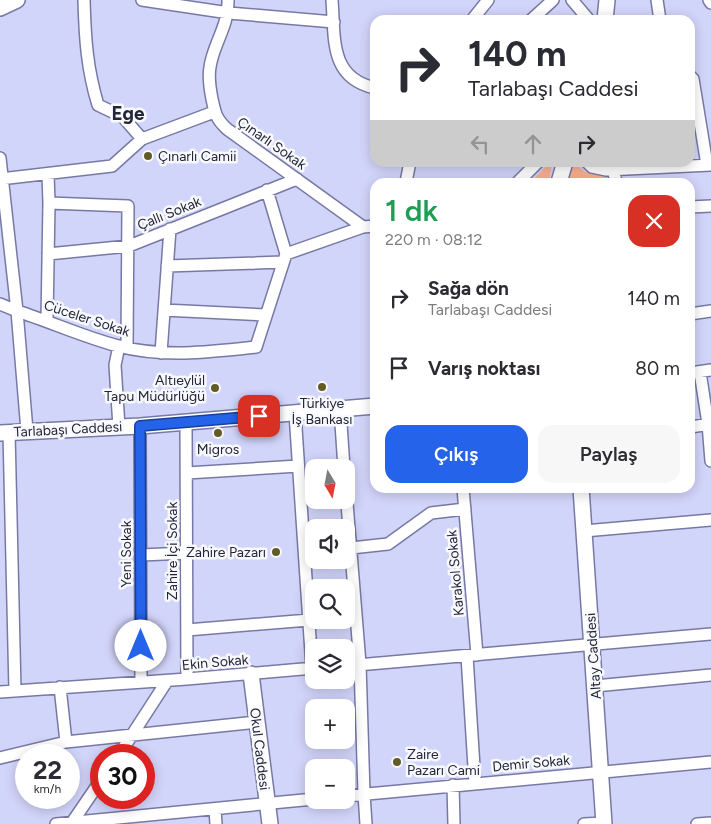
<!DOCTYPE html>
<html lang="tr">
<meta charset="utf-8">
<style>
:root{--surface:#fff;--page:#f7f7f7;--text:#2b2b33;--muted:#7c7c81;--accent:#2563eb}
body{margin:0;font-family:Figtree,sans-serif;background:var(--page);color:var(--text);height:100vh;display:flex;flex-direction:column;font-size:19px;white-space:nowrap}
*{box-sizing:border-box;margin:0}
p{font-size:16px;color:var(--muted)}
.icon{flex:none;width:28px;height:28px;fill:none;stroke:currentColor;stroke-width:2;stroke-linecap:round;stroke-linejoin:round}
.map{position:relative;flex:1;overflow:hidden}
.panel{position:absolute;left:370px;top:178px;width:325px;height:315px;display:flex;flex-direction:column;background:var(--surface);border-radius:15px;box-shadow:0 2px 12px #0003}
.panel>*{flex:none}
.top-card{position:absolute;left:370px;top:15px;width:325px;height:152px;border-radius:15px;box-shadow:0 2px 12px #0003;background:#fff;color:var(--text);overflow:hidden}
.needle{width:32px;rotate:170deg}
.controls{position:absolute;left:305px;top:459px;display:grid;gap:10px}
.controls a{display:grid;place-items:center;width:50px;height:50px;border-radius:10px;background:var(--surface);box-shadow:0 2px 12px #0003;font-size:25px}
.speed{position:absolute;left:15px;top:744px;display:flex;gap:10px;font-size:25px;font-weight:700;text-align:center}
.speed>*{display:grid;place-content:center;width:65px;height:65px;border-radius:50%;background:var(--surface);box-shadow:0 2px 12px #0003;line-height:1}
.speed small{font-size:12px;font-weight:400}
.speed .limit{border:8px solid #d22;background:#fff;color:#111}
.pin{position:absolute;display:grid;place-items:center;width:42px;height:42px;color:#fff;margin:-21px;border-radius:10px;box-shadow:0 2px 8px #0006}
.me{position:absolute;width:55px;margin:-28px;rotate:0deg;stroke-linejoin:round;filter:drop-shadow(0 0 4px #0008)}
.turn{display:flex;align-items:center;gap:18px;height:105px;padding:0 15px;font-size:22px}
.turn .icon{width:65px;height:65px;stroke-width:2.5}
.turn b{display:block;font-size:35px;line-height:42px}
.lanes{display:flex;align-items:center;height:48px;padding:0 15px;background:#0003;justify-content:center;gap:25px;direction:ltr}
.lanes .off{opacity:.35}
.round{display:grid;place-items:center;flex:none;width:52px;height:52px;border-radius:15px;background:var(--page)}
.head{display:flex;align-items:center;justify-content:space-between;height:85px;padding:0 15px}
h1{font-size:30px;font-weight:600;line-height:38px;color:#1e9e55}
.button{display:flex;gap:10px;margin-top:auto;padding:10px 15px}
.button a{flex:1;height:58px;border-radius:15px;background:var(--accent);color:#fff;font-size:20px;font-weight:600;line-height:58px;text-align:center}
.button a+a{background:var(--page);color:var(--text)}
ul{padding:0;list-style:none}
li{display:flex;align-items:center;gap:15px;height:70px;padding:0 15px}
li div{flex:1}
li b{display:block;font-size:19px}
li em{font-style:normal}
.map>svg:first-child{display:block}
.green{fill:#feb092}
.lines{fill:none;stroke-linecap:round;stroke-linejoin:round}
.street-casing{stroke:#7779a4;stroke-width:14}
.secondary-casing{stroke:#7779a4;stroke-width:18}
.street{stroke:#fff;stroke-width:11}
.secondary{stroke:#fff;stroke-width:15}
.route-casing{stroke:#184099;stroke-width:12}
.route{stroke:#2563eb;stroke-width:9}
.poi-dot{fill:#625b27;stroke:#f8f9fd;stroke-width:2}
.labels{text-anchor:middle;stroke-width:5;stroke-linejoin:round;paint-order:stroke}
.street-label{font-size:14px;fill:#242537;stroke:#f8f9fd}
.poi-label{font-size:14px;fill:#242537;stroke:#f8f9fd;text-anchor:start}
.district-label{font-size:19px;font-weight:bold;fill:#242537;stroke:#f8f9fd}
</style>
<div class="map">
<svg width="711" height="824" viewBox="0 0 711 824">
<rect width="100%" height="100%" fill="#d2d5fa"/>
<!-- green -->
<path class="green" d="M572,162L574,163L585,172L608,174L609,182H569Z
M549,163H552L549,182H531Z"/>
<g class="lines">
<defs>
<path id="street" d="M84,0C85,38 87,69 98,105L123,117L142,139L214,112
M142,0L229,13L334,22
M228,0C229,26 213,44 210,67C208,78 210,89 212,99C215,113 216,119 227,129L363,227
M332,0C335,38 329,78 375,88
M572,0L589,20
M657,0L660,20
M709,0L711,3
M472,20L488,0
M531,20L553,0
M690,76L693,79L707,165
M0,158L17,311L27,431
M587,162L592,167L606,170L711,165
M613,169L616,182
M0,179L112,166L142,139
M406,182L410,162
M518,182L538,162
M267,190L286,254
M49,203L128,206L127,348
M690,207L711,206
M48,254L129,246L297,179
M286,254L363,227L375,226
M167,266L283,262
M0,304L17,311C51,322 84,337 118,346C163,358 211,352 256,347L286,254
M164,310L266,315
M690,314L711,311
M47,320L49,203L48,174
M161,353L170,229
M700,372L708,424L711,461
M690,373L711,370
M340,409L344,468
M295,413L312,668
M186,422L187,679
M140,426L141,682
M119,427L115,365L119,346
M690,427L711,424
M9,432L15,691
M187,473L298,466
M463,488L477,655
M346,491L360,664L364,794L366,824
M584,531L711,520
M351,548L388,544L431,513L465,509
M141,555L187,553
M187,630L309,620
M467,656L475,783
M346,666L711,634
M595,686L711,675
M60,687L66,742
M0,692L187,679L314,668
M119,755L167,681
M0,758L66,742L257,722
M453,785L454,824
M346,796L711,762
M215,809L216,824
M56,824L314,799
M71,824L101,780
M584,824L604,823
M697,824L711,823"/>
<path id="secondary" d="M0,8L17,0
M605,20L607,0
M559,182L565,162
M0,433L140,426L375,406
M581,488L604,824
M251,674L270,824"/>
</defs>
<!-- street casing -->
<use href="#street" class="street-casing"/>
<!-- secondary casing -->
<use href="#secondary" class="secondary-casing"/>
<!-- street -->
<use href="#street" class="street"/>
<!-- secondary -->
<use href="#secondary" class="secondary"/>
</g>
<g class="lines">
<defs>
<path id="route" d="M141,646L140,426L259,416"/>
</defs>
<!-- route casing -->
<use href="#route" class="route-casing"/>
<!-- route -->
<use href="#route" class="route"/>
</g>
<!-- markers -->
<g class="poi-dot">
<circle cx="148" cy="156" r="5"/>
<circle cx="322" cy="387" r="5"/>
<circle cx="215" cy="388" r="5"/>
<circle cx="218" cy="433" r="5"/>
<circle cx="276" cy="552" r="5"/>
<circle cx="397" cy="762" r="5"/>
</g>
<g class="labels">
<!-- street labels -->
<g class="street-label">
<text transform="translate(272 143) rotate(35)" y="5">Çınarlı Sokak</text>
<text transform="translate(169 213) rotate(-22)" y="5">Çallı Sokak</text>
<text transform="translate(87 318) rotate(18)" y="5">Cüceler Sokak</text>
<text transform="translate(68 429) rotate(-3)" y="5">Tarlabaşı Caddesi</text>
<text transform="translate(172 551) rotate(-90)" y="5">Zahire İçi Sokak</text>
<text transform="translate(126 554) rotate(-90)" y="5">Yeni Sokak</text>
<text transform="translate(455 573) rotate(-95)" y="5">Karakol Sokak</text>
<text transform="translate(593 656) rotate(-94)" y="5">Altay Caddesi</text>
<text transform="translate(215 662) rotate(-5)" y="5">Ekin Sokak</text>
<text transform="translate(260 749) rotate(83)" y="5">Okul Caddesi</text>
<text transform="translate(531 763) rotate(-5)" y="5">Demir Sokak</text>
</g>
<!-- poi labels -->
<g class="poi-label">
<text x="158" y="161">Çınarlı Camii</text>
<text x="205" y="385" text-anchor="end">Altıeylül<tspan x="205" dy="16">Tapu Müdürlüğü</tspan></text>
<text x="322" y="408" text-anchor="middle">Türkiye<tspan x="322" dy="16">İş Bankası</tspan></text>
<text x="218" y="454" text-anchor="middle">Migros</text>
<text x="266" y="557" text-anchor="end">Zahire Pazarı</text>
<text x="407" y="759">Zaire<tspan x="407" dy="16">Pazarı Cami</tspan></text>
</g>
<!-- district labels -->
<g class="district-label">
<text x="128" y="120">Ege</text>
</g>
</g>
</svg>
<div class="controls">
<a><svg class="needle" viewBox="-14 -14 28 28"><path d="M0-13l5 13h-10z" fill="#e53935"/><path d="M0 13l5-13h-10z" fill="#7c7c81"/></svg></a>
<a><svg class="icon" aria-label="sound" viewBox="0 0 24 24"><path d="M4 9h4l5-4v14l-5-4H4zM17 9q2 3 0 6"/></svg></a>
<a><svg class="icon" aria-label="search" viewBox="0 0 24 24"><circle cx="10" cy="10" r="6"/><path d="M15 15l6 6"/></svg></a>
<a><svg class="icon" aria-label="layers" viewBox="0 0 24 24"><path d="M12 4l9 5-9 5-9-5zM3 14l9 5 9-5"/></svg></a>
<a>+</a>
<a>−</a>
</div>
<div class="speed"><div>22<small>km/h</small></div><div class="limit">30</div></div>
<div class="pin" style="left:259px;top:416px;background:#d93025"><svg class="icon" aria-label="arrive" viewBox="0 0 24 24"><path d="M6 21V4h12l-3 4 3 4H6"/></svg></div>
<svg class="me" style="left:141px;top:646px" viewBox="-20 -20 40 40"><circle r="19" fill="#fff"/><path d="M0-13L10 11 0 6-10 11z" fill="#2563eb"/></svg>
<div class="top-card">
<div class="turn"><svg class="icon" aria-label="right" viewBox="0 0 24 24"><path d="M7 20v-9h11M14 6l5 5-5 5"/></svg><div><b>140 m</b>Tarlabaşı Caddesi</div></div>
<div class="lanes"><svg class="icon off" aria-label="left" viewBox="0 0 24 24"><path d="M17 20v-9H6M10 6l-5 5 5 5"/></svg><svg class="icon off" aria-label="ahead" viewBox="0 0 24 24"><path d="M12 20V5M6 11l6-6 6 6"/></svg><svg class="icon" aria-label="right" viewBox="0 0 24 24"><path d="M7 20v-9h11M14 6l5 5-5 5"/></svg></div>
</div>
<section class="panel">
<div class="head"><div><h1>1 dk</h1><p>220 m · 08:12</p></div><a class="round" style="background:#d93025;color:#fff"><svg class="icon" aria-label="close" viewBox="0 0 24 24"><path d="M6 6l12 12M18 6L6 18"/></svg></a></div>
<ul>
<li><svg class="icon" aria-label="right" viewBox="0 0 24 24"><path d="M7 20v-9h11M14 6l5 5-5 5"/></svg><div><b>Sağa dön</b><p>Tarlabaşı Caddesi</p></div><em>140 m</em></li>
<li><svg class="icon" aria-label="arrive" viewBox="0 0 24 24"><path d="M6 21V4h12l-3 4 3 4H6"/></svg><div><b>Varış noktası</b></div><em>80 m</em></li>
</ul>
<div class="button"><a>Çıkış</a><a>Paylaş</a></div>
</section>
</div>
